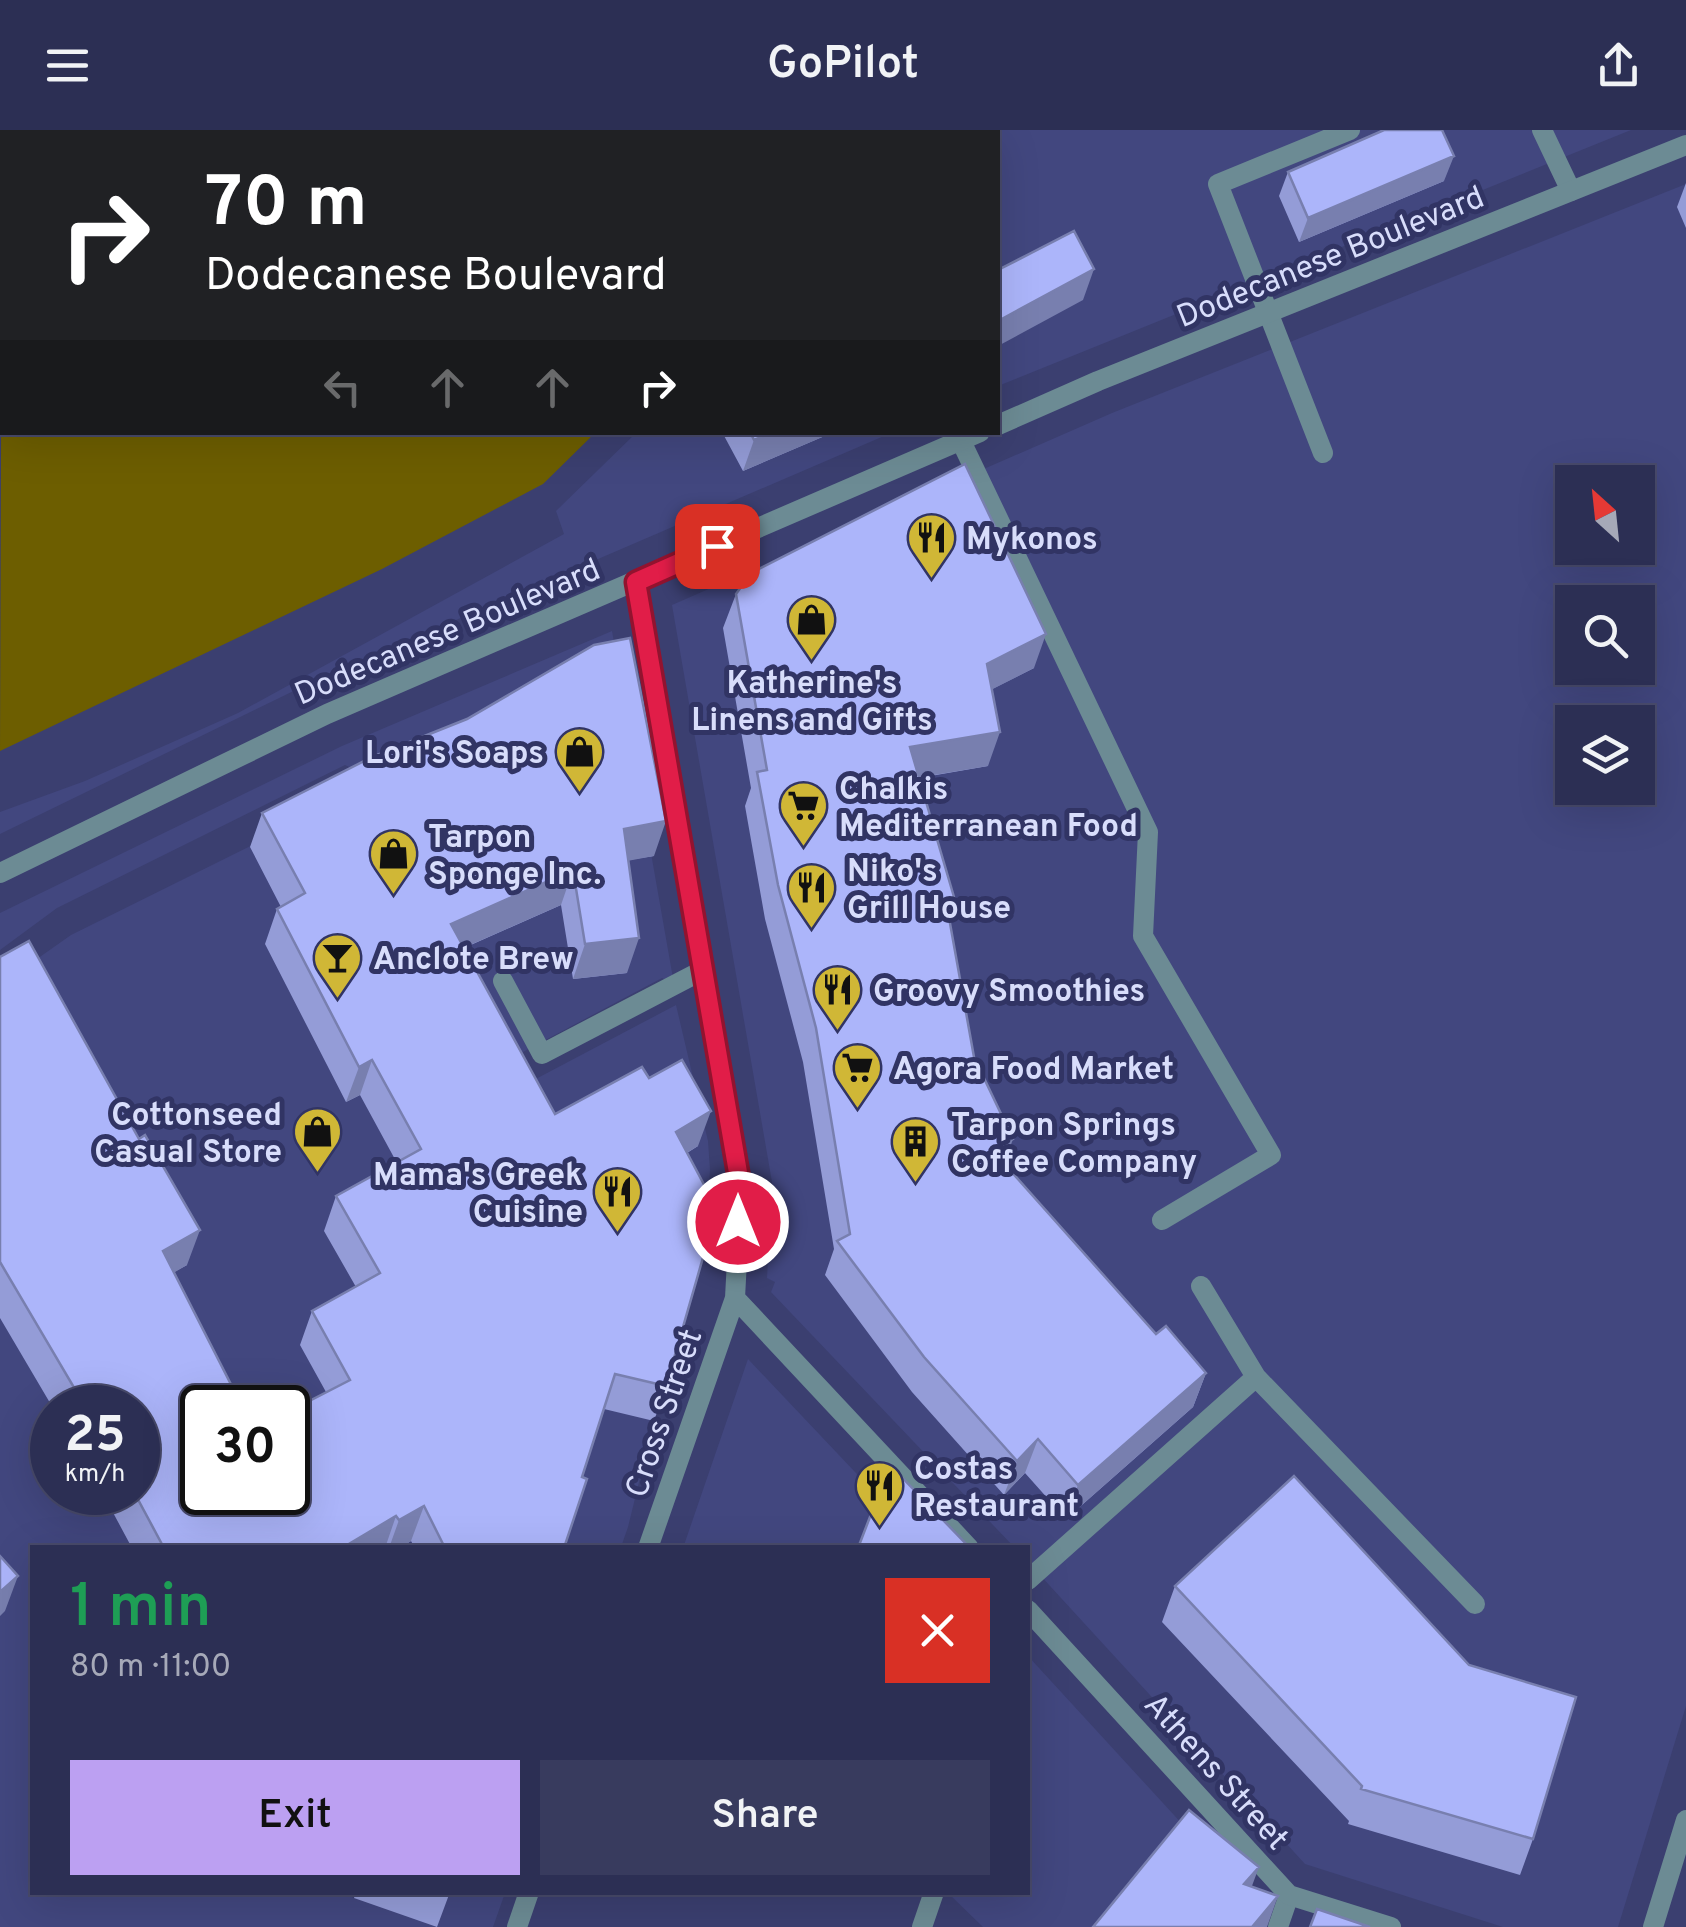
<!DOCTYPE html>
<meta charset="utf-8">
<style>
:root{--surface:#2c2f54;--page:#383b5e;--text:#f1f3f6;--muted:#a6a9b8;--line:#484a6b;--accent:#bca0f2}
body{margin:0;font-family:Overpass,sans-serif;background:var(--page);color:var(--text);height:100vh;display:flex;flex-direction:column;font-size:38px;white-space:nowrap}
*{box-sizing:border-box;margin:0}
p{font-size:32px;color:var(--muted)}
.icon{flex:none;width:55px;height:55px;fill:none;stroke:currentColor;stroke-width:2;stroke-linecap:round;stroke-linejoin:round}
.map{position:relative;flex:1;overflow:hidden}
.side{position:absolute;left:30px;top:1415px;width:1000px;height:350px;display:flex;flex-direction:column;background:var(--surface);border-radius:0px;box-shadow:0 10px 40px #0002,0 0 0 2px var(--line)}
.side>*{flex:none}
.hud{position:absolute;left:0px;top:0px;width:1000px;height:305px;box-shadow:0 10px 40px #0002,0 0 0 2px var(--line);background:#202124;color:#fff;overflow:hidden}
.needle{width:65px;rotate:333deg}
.fabs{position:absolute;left:1555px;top:335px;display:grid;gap:20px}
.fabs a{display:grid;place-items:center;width:100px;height:100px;border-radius:0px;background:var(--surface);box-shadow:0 10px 40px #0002,0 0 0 2px var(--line);font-size:50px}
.speed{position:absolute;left:30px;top:1255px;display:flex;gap:20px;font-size:50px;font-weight:700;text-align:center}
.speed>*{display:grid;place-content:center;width:130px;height:130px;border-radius:50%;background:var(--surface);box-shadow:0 10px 40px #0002,0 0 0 2px var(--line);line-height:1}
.speed small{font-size:25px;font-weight:400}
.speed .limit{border:5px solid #111;border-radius:15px;background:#fff;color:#111}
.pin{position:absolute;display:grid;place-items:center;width:85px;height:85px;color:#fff;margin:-42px;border-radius:20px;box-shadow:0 5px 15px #0006}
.me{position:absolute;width:110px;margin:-55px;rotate:0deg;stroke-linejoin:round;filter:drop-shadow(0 0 8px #0008)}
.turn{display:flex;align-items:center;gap:35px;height:210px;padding:0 40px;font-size:45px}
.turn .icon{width:130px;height:130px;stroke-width:2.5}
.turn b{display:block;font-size:70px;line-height:85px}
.lanes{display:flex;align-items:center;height:95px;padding:0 40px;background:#0003;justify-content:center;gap:50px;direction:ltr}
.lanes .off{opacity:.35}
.round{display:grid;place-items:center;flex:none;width:105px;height:105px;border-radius:0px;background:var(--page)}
.head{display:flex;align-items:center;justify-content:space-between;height:170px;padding:0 40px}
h1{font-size:60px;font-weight:600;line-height:75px;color:#1e9e55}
.cta{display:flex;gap:20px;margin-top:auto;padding:20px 40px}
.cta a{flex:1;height:115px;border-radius:0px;background:var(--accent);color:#111;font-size:40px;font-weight:600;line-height:115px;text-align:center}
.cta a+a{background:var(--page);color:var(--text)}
header{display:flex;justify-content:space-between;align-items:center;height:130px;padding:0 40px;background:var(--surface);font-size:45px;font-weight:600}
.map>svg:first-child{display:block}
.built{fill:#42477f;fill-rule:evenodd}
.water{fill:#6d5e00}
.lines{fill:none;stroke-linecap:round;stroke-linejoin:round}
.service{stroke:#6c8b94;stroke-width:20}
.minor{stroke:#6c8b94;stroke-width:20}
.tertiary{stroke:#6c8b94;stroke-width:20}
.wall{fill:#949cd7}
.shaded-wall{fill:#787faf}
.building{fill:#acb5fa;stroke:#787faf;stroke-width:2.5}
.route-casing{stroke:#92132f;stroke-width:25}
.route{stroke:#e11d48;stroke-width:18}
.labels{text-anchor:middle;stroke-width:10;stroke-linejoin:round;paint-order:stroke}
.street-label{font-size:32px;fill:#d8ddfb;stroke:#313464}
.poi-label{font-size:32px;font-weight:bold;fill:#d8ddfb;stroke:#313464;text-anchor:start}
</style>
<header><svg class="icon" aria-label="menu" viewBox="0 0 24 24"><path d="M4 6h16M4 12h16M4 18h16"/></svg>GoPilot<svg class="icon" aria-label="share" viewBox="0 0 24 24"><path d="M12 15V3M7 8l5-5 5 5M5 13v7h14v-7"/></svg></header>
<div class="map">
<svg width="1686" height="1797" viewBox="0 0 1686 1797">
<rect width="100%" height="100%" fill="#3b3f70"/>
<!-- built -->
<path class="built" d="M975,0H1631L998,256V2H972Z
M1686,54V1576L1618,1797H1503L1305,1734L1028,1432V1418L1014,1417L771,1162L775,1152L767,1148L772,1052L672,475L1112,283ZM1572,352H1638V418H1572ZM1572,472H1638V538H1572ZM1572,592H1638V658H1572Z
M636,303H891L312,552L0,704V682L85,651L238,583L564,404L556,381Z
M612,501L674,854L662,848L521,923L455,819L383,653L345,635L57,778L0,820V783L342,616Z
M359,662L513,961L676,875L708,1011L710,1040L707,1108L654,1291L628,1397L621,1417L32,1418V1762H342L354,1768L357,1762L505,1763L493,1797H0V855L71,805ZM52,1278H138V1362H52ZM202,1278H288V1362H202Z
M748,1229L926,1417L683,1418Z
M1028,1526L1252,1770L1242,1797H983L948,1763L1028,1762Z"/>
<!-- water -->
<path class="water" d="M57,0H929L54,2Z
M2,39V302L595,303L543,354L382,439L0,621Z"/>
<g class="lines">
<!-- service -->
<path class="service" d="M1542,0L1571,61
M961,311L1148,702L1143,806L1271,1025L1162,1090
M1323,323L1218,54L1350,0
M503,851L542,924L703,840
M1201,1156L1256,1247
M1028,1450L1256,1247L1475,1474
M922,1797L934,1762
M1278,1797L1289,1765"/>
<!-- minor -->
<path class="minor" d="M635,452L741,1054L735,1168L648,1418
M735,1168L969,1418
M1028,1480L1289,1765L1391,1797
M517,1797L529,1762
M1653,1797L1686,1690"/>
<!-- tertiary -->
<path class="tertiary" d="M998,295L1098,251L1686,15
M0,743L327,584L980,302"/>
</g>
<!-- wall -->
<path class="wall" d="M1288,42L1444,51L1299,112L1279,66Z
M1686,53V98L1677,77Z
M722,302H834L743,341Z
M736,464L1034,538L992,559L988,636L919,648L948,782L974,927L1004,1033L1156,1204L1206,1243L1193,1277L1066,1389L1025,1343L1004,1365L912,1262L825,1145L834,1119L803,932L765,789L745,676L751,658L723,498Z
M262,683L654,726L628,730L627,843L573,849L561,775L464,818L555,984L649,948L698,1016L687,1023L666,1256L654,1291L604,1279L582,1347L564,1418H415L411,1411L400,1418H132L102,1362H138V1278H53L0,1188V827L187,1135L174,1142L202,1362L326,1262L300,1215L312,1181L356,1157L324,1101L336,1066L397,1033L360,965L346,972L265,814L277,779L281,777L250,717Z
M1175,1456L1533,1709L1520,1745L1348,1694L1349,1691L1162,1492Z
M356,1762H450L437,1797L354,1768Z"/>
<!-- shaded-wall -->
<path class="shaded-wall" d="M1454,26L1444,51L1299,112L1308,88Z
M1094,139L1083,170L998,216V191Z
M773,302H834L743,341L754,310Z
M1046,504L1034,538L975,568L987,534Z
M1000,602L988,636L898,651L910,617Z
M666,691L654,726L611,734L624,699Z
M573,740L561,775L438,829L451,794Z
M639,808L627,843L573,849L585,814Z
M372,930L360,965L346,972L359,937Z
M711,981L698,1016L663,1037L676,1002Z
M1013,1009L1001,1043L992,1020Z
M200,1100L187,1135L151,1156L163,1121Z
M1206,1243L1193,1277L1066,1389L1078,1355Z
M1038,1309L1025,1343L1004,1365L1017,1331Z
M424,1376L411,1411L400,1418H389L399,1390Z
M396,1386L385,1418H342Z
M18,1446L5,1481L0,1486V1462Z
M1259,1737L1246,1772L1244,1754Z
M1278,1766L1267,1797H1252Z"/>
<!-- building -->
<path class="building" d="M1384,0H1442L1454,26L1308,88L1288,42Z
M1074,101L1094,139L998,191V140Z
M750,302H773L754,310Z
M965,334L1046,504L987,534L1000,602L910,617L954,767L946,771L974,927L1013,1009L992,1020L1156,1204L1166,1196L1206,1243L1078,1355L1038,1309L1017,1331L924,1227L837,1111L850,1104L816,898L778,755L757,642L767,640L736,464L751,443Z
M630,508L666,691L624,699L639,808L585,814L573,740L451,794L555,984L642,937L649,948L682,930L711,981L676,1002L717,1079L666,1256L615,1244L582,1347L587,1349L564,1418H445L424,1376L399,1390L396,1386L342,1418H164L134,1362H138V1278H86L0,1132V827L29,811L139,1009L145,1005L200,1100L163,1121L243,1278H202V1362H288V1282L350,1250L312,1181L380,1143L336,1066L421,1019L372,930L359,937L277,779L305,763L262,683L372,627L467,589L594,515Z
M890,1335L970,1418H858Z
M1294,1346L1469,1535L1576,1567L1533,1709L1361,1659L1362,1656L1175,1456Z
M0,1426L18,1446L0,1462Z
M1189,1680L1259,1737L1244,1754L1278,1766L1252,1797H1093Z
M1317,1779L1370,1797H1310Z"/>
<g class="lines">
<defs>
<path id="route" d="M717,416L636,452L740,1054L738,1092"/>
</defs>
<!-- route casing -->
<use href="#route" class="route-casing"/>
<!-- route -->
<use href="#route" class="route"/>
</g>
<!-- icons -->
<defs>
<symbol id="restaurant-pin" viewBox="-11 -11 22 30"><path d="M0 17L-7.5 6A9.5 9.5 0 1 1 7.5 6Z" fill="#d0b736" stroke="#313464"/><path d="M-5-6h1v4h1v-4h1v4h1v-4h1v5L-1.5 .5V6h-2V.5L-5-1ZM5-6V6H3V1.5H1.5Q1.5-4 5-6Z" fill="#111"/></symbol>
<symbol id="shop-pin" viewBox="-11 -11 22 30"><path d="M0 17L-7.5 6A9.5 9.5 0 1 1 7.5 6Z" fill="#d0b736" stroke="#313464"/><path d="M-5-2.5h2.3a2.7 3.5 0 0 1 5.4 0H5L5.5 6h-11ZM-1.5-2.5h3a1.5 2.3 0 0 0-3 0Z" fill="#111"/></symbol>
<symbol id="supermarket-pin" viewBox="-11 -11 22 30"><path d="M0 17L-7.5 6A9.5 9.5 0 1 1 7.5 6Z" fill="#d0b736" stroke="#313464"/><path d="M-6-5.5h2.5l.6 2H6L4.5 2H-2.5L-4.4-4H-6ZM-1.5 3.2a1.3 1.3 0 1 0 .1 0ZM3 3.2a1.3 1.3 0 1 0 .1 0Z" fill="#111"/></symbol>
<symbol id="bar-pin" viewBox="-11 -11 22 30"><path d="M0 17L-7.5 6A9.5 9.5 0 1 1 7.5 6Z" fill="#d0b736" stroke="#313464"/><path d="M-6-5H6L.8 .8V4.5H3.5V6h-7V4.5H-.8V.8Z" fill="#111"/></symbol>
<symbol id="building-pin" viewBox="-11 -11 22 30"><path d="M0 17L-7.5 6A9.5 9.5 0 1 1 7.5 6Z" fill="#d0b736" stroke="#313464"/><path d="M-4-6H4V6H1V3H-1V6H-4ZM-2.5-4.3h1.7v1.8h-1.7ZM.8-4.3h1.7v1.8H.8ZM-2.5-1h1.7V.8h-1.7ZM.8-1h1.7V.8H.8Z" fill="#111"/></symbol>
</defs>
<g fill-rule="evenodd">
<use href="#restaurant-pin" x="904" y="380" width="55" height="75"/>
<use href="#shop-pin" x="784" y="462" width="55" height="75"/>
<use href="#shop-pin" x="552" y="594" width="55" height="75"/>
<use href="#supermarket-pin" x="776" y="648" width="55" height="75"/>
<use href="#shop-pin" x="366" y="696" width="55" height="75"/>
<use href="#restaurant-pin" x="784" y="730" width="55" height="75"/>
<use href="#bar-pin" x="310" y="800" width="55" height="75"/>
<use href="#restaurant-pin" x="810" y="832" width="55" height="75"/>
<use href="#supermarket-pin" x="830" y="910" width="55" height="75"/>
<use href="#shop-pin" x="290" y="974" width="55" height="75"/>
<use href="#building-pin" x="888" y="984" width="55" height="75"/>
<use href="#restaurant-pin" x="590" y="1034" width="55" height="75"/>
<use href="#restaurant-pin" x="852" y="1328" width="55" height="75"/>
</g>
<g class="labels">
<!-- street labels -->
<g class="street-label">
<text transform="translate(1330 126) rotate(-22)" y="11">Dodecanese Boulevard</text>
<text transform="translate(447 501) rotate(-23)" y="11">Dodecanese Boulevard</text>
<text transform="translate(663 1283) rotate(-71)" y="11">Cross Street</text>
<text transform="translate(1217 1641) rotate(48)" y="11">Athens Street</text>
</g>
<!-- poi labels -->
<g class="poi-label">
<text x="966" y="419">Mykonos</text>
<text x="812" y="563" text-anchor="middle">Katherine's<tspan x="812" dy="37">Linens and Gifts</tspan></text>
<text x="544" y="633" text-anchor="end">Lori's Soaps</text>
<text x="839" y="669">Chalkis<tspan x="839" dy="37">Mediterranean Food</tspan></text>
<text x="428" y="717">Tarpon<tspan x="428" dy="37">Sponge Inc.</tspan></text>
<text x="847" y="751">Niko's<tspan x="847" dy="37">Grill House</tspan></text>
<text x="373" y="839">Anclote Brew</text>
<text x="873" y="871">Groovy Smoothies</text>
<text x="893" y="949">Agora Food Market</text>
<text x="282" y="995" text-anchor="end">Cottonseed<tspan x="282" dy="37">Casual Store</tspan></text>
<text x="951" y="1005">Tarpon Springs<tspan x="951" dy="37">Coffee Company</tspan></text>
<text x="583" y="1055" text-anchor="end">Mama's Greek<tspan x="583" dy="37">Cuisine</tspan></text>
<text x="914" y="1349">Costas<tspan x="914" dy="37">Restaurant</tspan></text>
</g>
</g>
</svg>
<div class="fabs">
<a><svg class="needle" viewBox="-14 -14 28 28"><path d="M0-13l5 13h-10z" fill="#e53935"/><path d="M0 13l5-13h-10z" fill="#a6a9b8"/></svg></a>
<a><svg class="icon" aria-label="search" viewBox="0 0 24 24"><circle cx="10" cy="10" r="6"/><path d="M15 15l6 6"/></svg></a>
<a><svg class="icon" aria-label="layers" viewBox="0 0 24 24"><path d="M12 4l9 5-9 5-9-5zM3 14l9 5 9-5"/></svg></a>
</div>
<div class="speed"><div>25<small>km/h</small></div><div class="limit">30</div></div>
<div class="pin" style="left:717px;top:416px;background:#d93025"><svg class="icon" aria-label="arrive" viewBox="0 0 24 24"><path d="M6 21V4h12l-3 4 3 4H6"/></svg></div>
<svg class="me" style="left:738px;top:1092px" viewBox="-20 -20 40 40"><circle r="17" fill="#e11d48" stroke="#fff" stroke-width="3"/><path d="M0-11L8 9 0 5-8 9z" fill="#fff"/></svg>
<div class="hud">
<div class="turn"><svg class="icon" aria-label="right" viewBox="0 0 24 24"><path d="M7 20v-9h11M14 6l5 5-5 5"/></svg><div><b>70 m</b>Dodecanese Boulevard</div></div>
<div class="lanes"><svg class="icon off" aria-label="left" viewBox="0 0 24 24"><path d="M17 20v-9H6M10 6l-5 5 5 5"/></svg><svg class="icon off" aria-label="ahead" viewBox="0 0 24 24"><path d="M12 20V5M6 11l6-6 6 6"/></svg><svg class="icon off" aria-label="ahead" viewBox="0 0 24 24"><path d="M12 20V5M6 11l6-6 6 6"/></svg><svg class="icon" aria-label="right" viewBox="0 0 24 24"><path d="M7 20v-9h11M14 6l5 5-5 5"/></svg></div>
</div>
<section class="side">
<div class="head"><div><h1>1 min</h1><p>80 m · 11:00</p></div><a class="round" style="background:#d93025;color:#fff"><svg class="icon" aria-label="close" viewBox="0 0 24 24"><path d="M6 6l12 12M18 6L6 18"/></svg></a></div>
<div class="cta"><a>Exit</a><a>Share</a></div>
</section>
</div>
